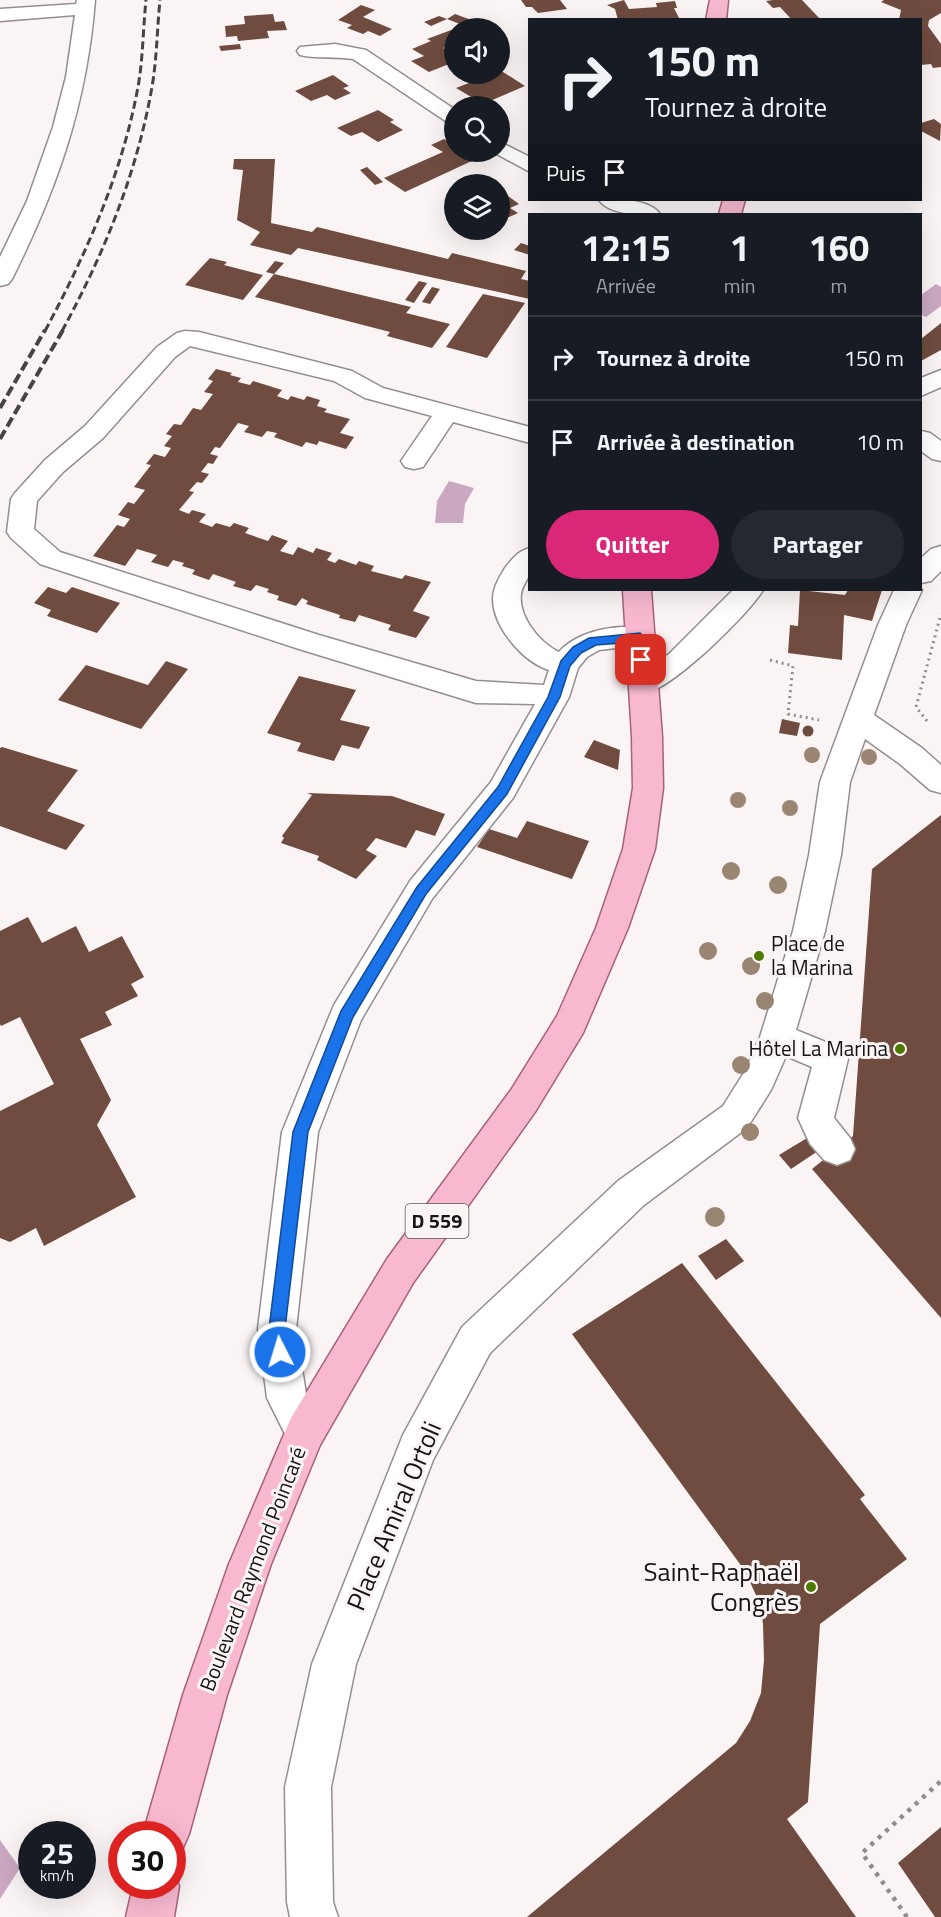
<!DOCTYPE html>
<html lang="fr">
<meta charset="utf-8">
<style>
:root{--surface:#171b24;--page:#242831;--text:#f1f3f6;--muted:#9ea1a6;--line:#363941;--accent:#db2777}
body{margin:0;font-family:"Titillium Web",sans-serif;background:var(--page);color:var(--text);height:100vh;display:flex;flex-direction:column;font-size:22px;white-space:nowrap}
*{box-sizing:border-box;margin:0}
p{font-size:20px;color:var(--muted)}
.icon{flex:none;width:33px;height:33px;fill:none;stroke:currentColor;stroke-width:2;stroke-linecap:round;stroke-linejoin:round}
.map{position:relative;flex:1;overflow:hidden}
.panel{position:absolute;left:528px;top:213px;width:394px;height:378px;display:flex;flex-direction:column;background:var(--surface);border-radius:0px;box-shadow:0 6px 24px #0002}
.panel>*{flex:none}
.top-card{position:absolute;left:528px;top:18px;width:394px;height:183px;border-radius:0px;box-shadow:0 6px 24px #0002;background:#171b24;color:var(--text);overflow:hidden}
.buttons{position:absolute;left:444px;top:18px;display:grid;gap:12px}
.buttons a{display:grid;place-items:center;width:66px;height:66px;border-radius:50%;background:var(--surface);box-shadow:0 6px 24px #0002;font-size:30px}
.speed{position:absolute;left:18px;top:1821px;display:flex;gap:12px;font-size:30px;font-weight:700;text-align:center}
.speed>*{display:grid;place-content:center;width:78px;height:78px;border-radius:50%;background:var(--surface);box-shadow:0 6px 24px #0002;line-height:1}
.speed small{font-size:15px;font-weight:400}
.speed .limit{border:9px solid #d22;background:#fff;color:#111}
.pin{position:absolute;display:grid;place-items:center;width:51px;height:51px;color:#fff;margin:-26px;border-radius:12px;box-shadow:0 3px 9px #0006}
.me{position:absolute;width:66px;margin:-33px;rotate:355deg;stroke-linejoin:round;filter:drop-shadow(0 0 4px #0008)}
.turn{display:flex;align-items:center;gap:21px;height:126px;padding:0 18px;font-size:27px}
.turn .icon{width:78px;height:78px;stroke-width:2.5}
.turn b{display:block;font-size:42px;line-height:51px}
.then{display:flex;align-items:center;height:57px;padding:0 18px;background:#0003;gap:12px;font-size:22px}
.eta{display:flex;justify-content:space-evenly;align-items:center;height:102px;text-align:center}
.eta b{font-size:36px;font-weight:700;line-height:42px}
.cta{display:flex;gap:12px;margin-top:auto;padding:12px 18px}
.cta a{flex:1;height:69px;border-radius:36px;background:var(--accent);color:#fff;font-size:24px;font-weight:700;line-height:69px;text-align:center}
.cta a+a{background:var(--page);color:var(--text)}
ul{padding:0;list-style:none}
li{display:flex;align-items:center;gap:18px;height:84px;padding:0 18px;border-top:2px solid var(--line)}
li div{flex:1}
li b{display:block;font-size:22px}
li em{font-style:normal}
.map>svg:first-child{display:block}
.water{fill:#caa8c1}
.building{fill:#6f4c3f}
.lines{fill:none;stroke-linecap:round;stroke-linejoin:round}
.minor-casing{stroke:#958e8e;stroke-width:3}
.major-casing{stroke:#a6617a;stroke-width:3}
.path-far1{stroke:#918c8c;stroke-width:3;stroke-dasharray:2 4;stroke-linecap:butt}
.path{stroke:#918c8c;stroke-width:4.5;stroke-dasharray:4 6;stroke-linecap:butt}
.minor{fill:#fff;fill-rule:evenodd}
.major{fill:#f8b9d0;fill-rule:evenodd}
.rail-far1{stroke:#464343;stroke-width:3;stroke-dasharray:8 4;stroke-linecap:butt}
.rail{stroke:#464343;stroke-width:4;stroke-dasharray:10 4.5;stroke-linecap:butt}
.tree{fill:#9a8572}
.route{fill:#1a73e8;stroke:#114b97;stroke-width:1.5}
.poi-dot{fill:#4c7a00;stroke:#fbf4f4;stroke-width:2}
.labels{text-anchor:middle;stroke-width:6;stroke-linejoin:round;paint-order:stroke}
.shield{fill:#fbf4f4;stroke:#5b5757;stroke-width:1.5}
.shield-label{font-size:20px;font-weight:bold;fill:#161414}
.poi-label{font-size:21px;fill:#161414;stroke:#fbf4f4;text-anchor:start}
.street-label{font-size:21px;fill:#161414;stroke:#fbf4f4}
.near-street-label{font-size:26px;fill:#161414;stroke:#fbf4f4}
.near-poi-label{font-size:26px;fill:#161414;stroke:#fbf4f4;text-anchor:end}
</style>
<div class="map">
<svg width="941" height="1917" viewBox="0 0 941 1917">
<rect width="100%" height="100%" fill="#fbf4f4"/>
<!-- water -->
<path class="water" d="M936,284L941,287V306L926,317L921,315V295Z
M449,481L474,488L465,504L463,523H435L437,501Z
M0,1840L20,1868L0,1899Z"/>
<!-- building -->
<path class="building" d="M521,0H560L567,9L538,13L532,7H526Z
M624,0L629,9L657,7L656,3L675,1L677,8H674L680,20H618L615,9L607,5Z
M773,0H802L821,20H792L780,7L773,8L766,1Z
M884,0H941V13L929,20L928,26L941,44V67L933,68L931,64L921,65V20H899L901,10L881,2Z
M361,5L375,10L363,17L392,29L380,36L368,31L363,34L347,28L352,25L338,20Z
M273,14L275,22L284,21L287,30L267,31L269,38L238,41L237,36L226,37L225,26L245,24L244,16Z
M455,14L474,21L465,26L472,28H455L465,26L447,19Z
M439,16L447,19L431,26L424,22Z
M454,29V43L443,48L454,55V62L429,72L411,61L424,56L412,49L431,41L427,39Z
M240,44L241,49L221,51L219,46Z
M500,70L525,86L483,104L456,88L492,74H500Z
M333,75L349,86L343,88L351,93L335,100L327,95L311,101L295,91Z
M378,110L394,120L390,122L403,130L378,142L362,132L351,136L337,128Z
M934,119L941,124L940,141L921,131V123Z
M444,139L454,146V152H464L476,159L405,192L384,178L443,152L431,145Z
M234,159H275L271,223L312,232L317,227L448,259L452,253L526,271L521,279L530,281V299L298,248L291,255L250,245L260,232L237,220L243,170L233,169Z
M367,167L383,182L375,185L360,170Z
M500,190L519,204L510,208L518,213L500,221Z
M521,243L530,246V255L514,250Z
M210,258L227,262L224,265L263,275L243,300L185,285Z
M275,261L284,263L274,274L266,272Z
M274,274L411,307L406,313L450,324L432,348L387,336L390,332L255,297Z
M419,281L427,283L414,303L405,300Z
M432,287L440,289L430,304L422,302Z
M483,294L525,303L487,358L446,347Z
M941,323V350L921,361V339Z
M216,369L232,373L230,375L241,378L238,382L250,385L253,381L282,390L277,396L288,400L291,396L304,400L307,396L320,400L317,406L327,409L324,412L350,419L340,433L354,437L346,449L319,441L317,445L306,442L302,447L274,437L277,433L267,431L262,437L244,432L249,426L238,423L220,448L215,447L210,454L218,456L213,464L208,463L201,472L209,474L202,483L197,482L189,491L194,492L179,510L189,514L192,510L206,514L199,522L212,527L216,523L230,527L234,523L249,528L245,533L268,541L272,535L288,541L280,551L293,555L298,547L313,553L316,548L332,553L327,560L335,563L339,559L356,565L359,561L374,566L371,571L402,579L405,575L431,582L413,611L430,617L416,638L388,630L391,625L359,615L355,622L339,618L340,615L306,604L308,601L302,598L296,606L277,600L279,596L267,592L269,589L256,585L251,591L233,586L236,582L213,574L209,580L192,574L195,570L182,566L184,563L173,560L168,567L151,562L157,555L137,549L125,566L93,556L117,525L124,527L130,519L118,515L128,502L134,504L145,490L134,487L151,465L146,464L154,454L165,457L171,448L164,446L172,436L166,434L174,424L181,425L193,408L201,410L213,394L204,392L213,381L208,379Z
M48,587L66,593L72,587L120,603L97,633L47,616L51,610L34,603Z
M800,590L845,595L848,590H882L872,621L844,615L842,660L788,653L790,625L798,626Z
M166,661L188,669L141,729L58,700L86,665L148,685Z
M299,676L356,690L340,720L370,727L359,749L342,745L334,761L297,751L301,743L267,733Z
M782,719L800,723L797,736L779,733Z
M802.5 731a5.5 5.5 0 1 1 11 0a5.5 5.5 0 1 1-11 0Z
M594,740L620,750L618,770L584,757Z
M2,747L78,770L47,811L85,825L66,850L0,826V748Z
M307,793L392,796L445,814L435,836L416,830L406,848L376,838L366,850L377,856L356,879L317,860L319,856L281,843L284,838L282,836L312,795Z
M941,815V1318L812,1169L853,1136L872,869Z
M527,821L589,841L572,879L477,847L489,829L517,838Z
M28,917L42,943L76,926L89,952L122,936L144,977L131,984L138,996L105,1012L112,1025L80,1039L111,1100L97,1125L136,1197L44,1246L36,1228L10,1242L0,1238V1111L54,1084L20,1017L1,1026L0,1024V931Z
M807,1138L818,1151L791,1169L779,1155Z
M726,1239L744,1261L716,1280L698,1256Z
M682,1263L865,1495L860,1499L907,1559L820,1624L808,1802L787,1819L856,1917H527L736,1743L750,1721L761,1693L764,1660L763,1624L760,1604L745,1571L572,1334Z
M941,1827V1917H935L898,1863Z"/>
<g class="lines">
<defs>
<path id="minor" d="M77,0H95C87,103 58,187 12,279L8,284L0,286V257L27,201L53,127L66,77L75,15L0,21V9L76,4Z
M335,44L366,50L454,109V124L447,122L353,59C336,56 317,59 300,55L297,51L300,47Z
M500,142L530,157V172L493,152H500Z
M599,200C615,198 650,199 660,214C644,216 609,215 599,200Z
M185,331L199,332L352,371L383,388L530,427V443L453,422L423,467L414,469L405,467L401,461L432,416L365,398L334,381L190,346L175,357L103,438L63,472L37,501L34,529L60,552L319,635L476,681L544,685L549,670C523,662 493,627 493,599C493,588 499,578 505,568C512,559 518,551 530,548C530,556 531,565 530,572C528,580 522,586 521,594C518,617 540,643 559,652C578,630 622,622 650,630L654,637L650,644L599,650L587,657L578,668L569,697L513,798L432,899L361,1020L318,1132L296,1329L306,1394L325,1432L319,1446L305,1452L291,1446L267,1398L258,1329L282,1132L334,1005L410,881L491,782L535,704L476,703L299,649L40,564L11,538L7,532L11,499L15,493L45,460L85,426L157,347L177,333Z
M941,370V387L921,396V378Z
M921,431L930,433L941,441V461L932,459L921,451Z
M941,546V571L931,581L921,583V558L931,549Z
M921,589L922,590L906,625L874,715L922,748L941,765V793L930,790L900,764L865,739L850,782L841,855L825,931L796,1030L843,1049L848,1059L834,1118L850,1138L855,1149L850,1160L837,1165L824,1160L810,1144L798,1118L812,1067L786,1056L771,1090L747,1128L644,1205L490,1353L433,1460L356,1664L331,1787L333,1902L338,1917H290L287,1902L285,1787L312,1664L403,1435L462,1327L618,1181L723,1106L745,1071L760,1037L793,931L809,855L820,782L878,625L894,590Z
M733,590H763C748,615 674,687 646,693C641,693 638,692 633,690L629,683L633,676L669,654Z"/>
<path id="major" d="M710,0H728L726,20H706Z
M723,200H745L741,214H719Z
M623,590H651L662,737L663,788L655,849L628,928L583,1033L535,1112L413,1283L320,1445L271,1564L227,1695L189,1834L182,1850L172,1854V1834H143L183,1695L229,1564L291,1418L387,1259L511,1090L557,1016L596,928L623,849L633,788L632,737Z
M172,1870L179,1886L174,1917H126L133,1886H172Z"/>
</defs>
<!-- minor casing -->
<use href="#minor" class="minor-casing"/>
<!-- major casing -->
<use href="#major" class="major-casing"/>
<!-- path-far1 -->
<path class="path-far1" d="M770,660L793,666L788,714L819,720
M927,721L916,707L941,614"/>
<!-- path -->
<path class="path" d="M907,1917L862,1853L941,1781"/>
<!-- minor -->
<use href="#minor" class="minor"/>
<!-- major -->
<use href="#major" class="major"/>
<!-- rail-far1 -->
<path class="rail-far1" d="M45,331C86,254 122,174 138,87C143,59 143,29 146,0
M62,331C104,254 137,173 152,87C157,58 157,29 160,0"/>
<!-- rail -->
<path class="rail" d="M0,408L45,330
M0,439L63,330"/>
</g>
<!-- trees -->
<g class="tree">
<circle cx="812" cy="755" r="8"/>
<circle cx="869" cy="757" r="8"/>
<circle cx="738" cy="800" r="8"/>
<circle cx="790" cy="808" r="8"/>
<circle cx="731" cy="871" r="9"/>
<circle cx="778" cy="885" r="9"/>
<circle cx="708" cy="951" r="9"/>
<circle cx="751" cy="966" r="9"/>
<circle cx="765" cy="1001" r="9"/>
<circle cx="741" cy="1065" r="9"/>
<circle cx="750" cy="1132" r="9"/>
<circle cx="715" cy="1217" r="10"/>
</g>
<!-- route -->
<path class="route" d="M640,633L646,638V663L641,664L635,660L634,642L596,645L581,653L570,666L560,697L507,794L426,894L353,1017L308,1132L285,1329L289,1352L286,1358L280,1360L275,1358L269,1329L293,1132L341,1011L417,887L498,787L548,697L561,661L573,647L589,638Z"/>
<!-- markers -->
<g class="poi-dot">
<circle cx="759" cy="956" r="6"/>
<circle cx="900" cy="1049" r="6"/>
<circle cx="811" cy="1587" r="6"/>
</g>
<g class="labels">
<!-- shield labels -->
<rect class="shield" x="405.5" y="1204" width="63" height="34" rx="4.5"/>
<g class="shield-label">
<text x="437" y="1228">D 559</text>
</g>
<!-- poi labels -->
<g class="poi-label">
<text x="771" y="951">Place de<tspan x="771" dy="24">la Marina</tspan></text>
<text x="888" y="1056" text-anchor="end">Hôtel La Marina</text>
</g>
<!-- street labels -->
<g class="street-label">
<text transform="translate(253 1569) rotate(-69)" y="7">Boulevard Raymond Poincaré</text>
</g>
<!-- near-street labels -->
<g class="near-street-label">
<text transform="translate(394 1516) rotate(-67)" y="9">Place Amiral Ortoli</text>
</g>
<!-- near-poi labels -->
<g class="near-poi-label">
<text x="799" y="1581">Saint-Raphaël<tspan x="799" dy="30">Congrès</tspan></text>
</g>
</g>
</svg>
<div class="buttons">
<a><svg class="icon" aria-label="sound" viewBox="0 0 24 24"><path d="M4 9h4l5-4v14l-5-4H4zM17 9q2 3 0 6"/></svg></a>
<a><svg class="icon" aria-label="search" viewBox="0 0 24 24"><circle cx="10" cy="10" r="6"/><path d="M15 15l6 6"/></svg></a>
<a><svg class="icon" aria-label="layers" viewBox="0 0 24 24"><path d="M12 4l9 5-9 5-9-5zM3 14l9 5 9-5"/></svg></a>
</div>
<div class="speed"><div>25<small>km/h</small></div><div class="limit">30</div></div>
<div class="pin" style="left:641px;top:660px;background:#d93025"><svg class="icon" aria-label="arrive" viewBox="0 0 24 24"><path d="M6 21V4h12l-3 4 3 4H6"/></svg></div>
<svg class="me" style="left:280px;top:1352px" viewBox="-20 -20 40 40"><circle r="17" fill="#1a73e8" stroke="#fff" stroke-width="3"/><path d="M0-11L8 9 0 5-8 9z" fill="#fff"/></svg>
<div class="top-card">
<div class="turn"><svg class="icon" aria-label="right" viewBox="0 0 24 24"><path d="M7 20v-9h11M14 6l5 5-5 5"/></svg><div><b>150 m</b>Tournez à droite</div></div>
<div class="then">Puis<svg class="icon" aria-label="arrive" viewBox="0 0 24 24"><path d="M6 21V4h12l-3 4 3 4H6"/></svg></div>
</div>
<section class="panel">
<div class="eta">
<div><b>12:15</b><p>Arrivée</p></div>
<div><b>1</b><p>min</p></div>
<div><b>160</b><p>m</p></div>
</div>
<ul>
<li><svg class="icon" aria-label="right" viewBox="0 0 24 24"><path d="M7 20v-9h11M14 6l5 5-5 5"/></svg><div><b>Tournez à droite</b></div><em>150 m</em></li>
<li><svg class="icon" aria-label="arrive" viewBox="0 0 24 24"><path d="M6 21V4h12l-3 4 3 4H6"/></svg><div><b>Arrivée à destination</b></div><em>10 m</em></li>
</ul>
<div class="cta"><a>Quitter</a><a>Partager</a></div>
</section>
</div>
